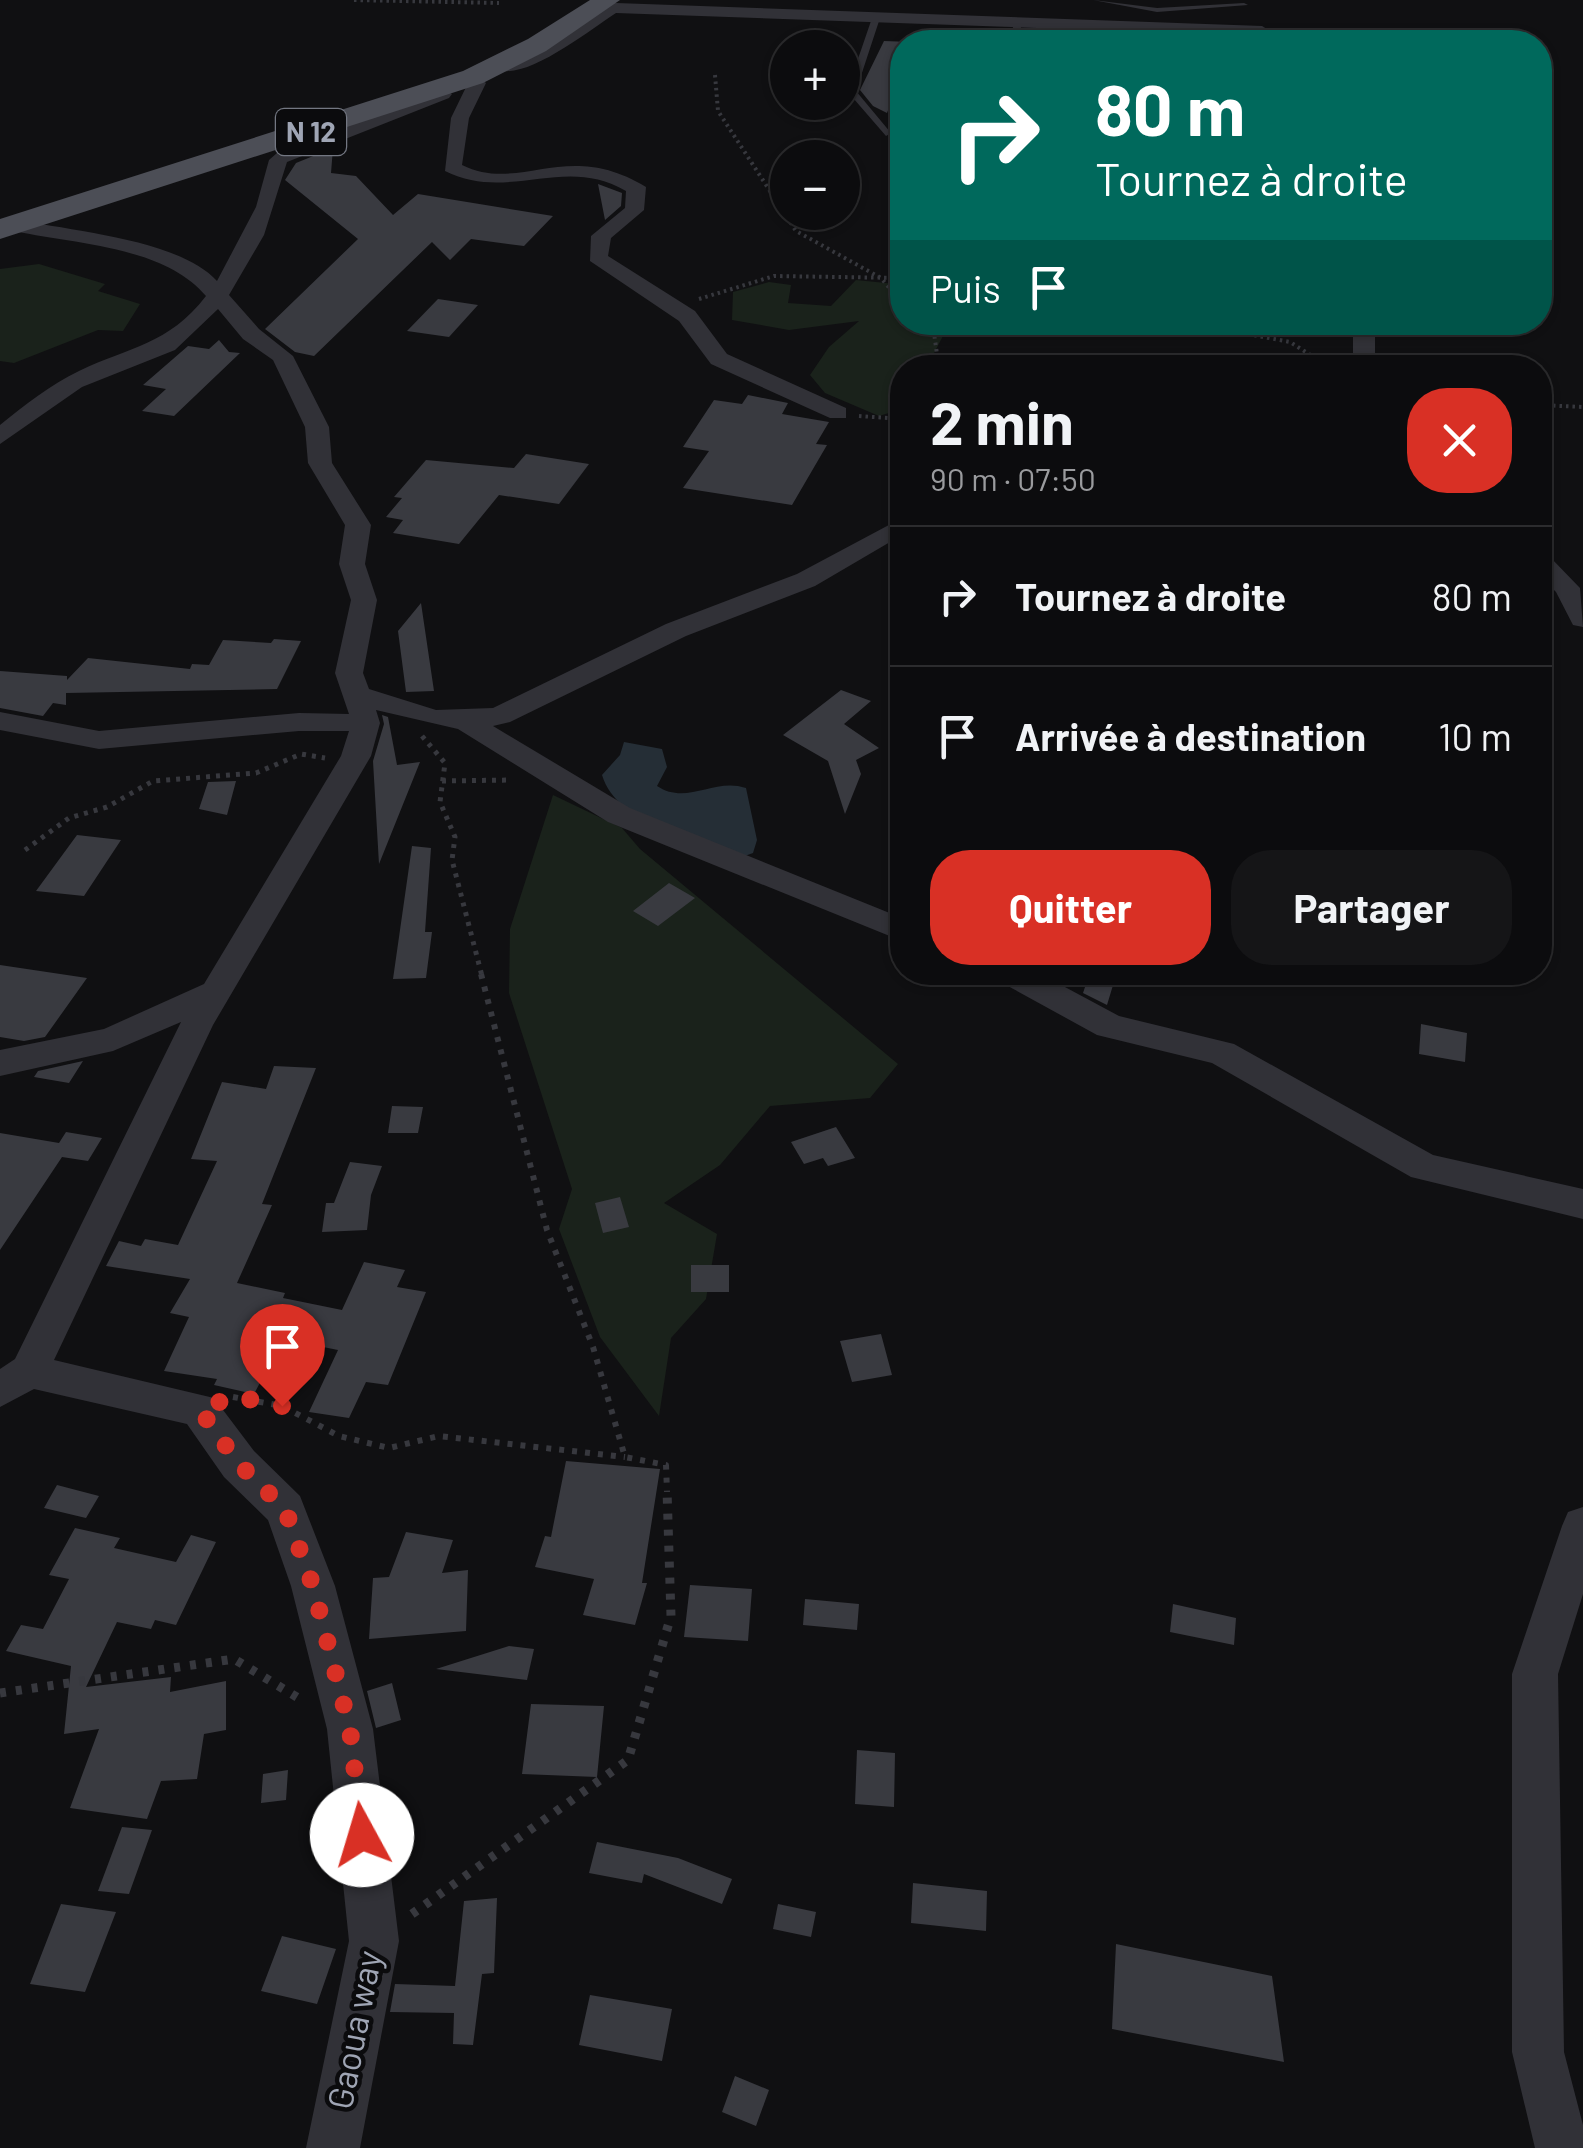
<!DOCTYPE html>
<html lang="fr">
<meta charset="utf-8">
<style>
:root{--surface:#0c0c0e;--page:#151517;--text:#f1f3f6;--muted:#9a9b9e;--line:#2c2c2e;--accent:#d93025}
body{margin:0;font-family:Barlow,sans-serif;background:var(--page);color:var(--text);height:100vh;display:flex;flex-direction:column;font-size:38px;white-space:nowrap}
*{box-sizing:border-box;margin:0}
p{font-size:32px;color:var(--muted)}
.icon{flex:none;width:55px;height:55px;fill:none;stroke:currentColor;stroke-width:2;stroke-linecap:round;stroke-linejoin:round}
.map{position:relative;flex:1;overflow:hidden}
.drawer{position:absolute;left:890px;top:355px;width:662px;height:630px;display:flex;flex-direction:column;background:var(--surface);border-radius:40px;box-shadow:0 2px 8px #0004,0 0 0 2px var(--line)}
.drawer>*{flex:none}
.guide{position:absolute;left:890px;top:30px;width:662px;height:305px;border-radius:40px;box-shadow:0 2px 8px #0004,0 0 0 2px var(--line);background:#00695c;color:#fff;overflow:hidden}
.buttons{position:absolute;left:770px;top:30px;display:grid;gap:20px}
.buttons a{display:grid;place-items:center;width:90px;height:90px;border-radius:50%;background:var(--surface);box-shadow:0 2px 8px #0004,0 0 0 2px var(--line);font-size:50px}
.pin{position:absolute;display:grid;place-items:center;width:85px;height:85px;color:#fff;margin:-102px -42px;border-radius:50% 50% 50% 0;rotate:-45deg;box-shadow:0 0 10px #0007}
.pin .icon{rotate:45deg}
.me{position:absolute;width:110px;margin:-55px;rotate:354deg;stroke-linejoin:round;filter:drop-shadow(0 0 8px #0008)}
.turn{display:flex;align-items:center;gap:35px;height:210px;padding:0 40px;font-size:45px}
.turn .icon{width:130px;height:130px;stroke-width:2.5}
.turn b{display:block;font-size:70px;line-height:85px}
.then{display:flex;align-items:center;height:95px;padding:0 40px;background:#0003;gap:20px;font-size:38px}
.round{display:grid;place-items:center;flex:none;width:105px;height:105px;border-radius:40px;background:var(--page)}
.head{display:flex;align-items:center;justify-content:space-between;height:170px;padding:0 40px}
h1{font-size:60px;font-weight:700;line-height:75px}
.button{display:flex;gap:20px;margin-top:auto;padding:20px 40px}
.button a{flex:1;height:115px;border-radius:40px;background:var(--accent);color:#fff;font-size:40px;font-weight:700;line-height:115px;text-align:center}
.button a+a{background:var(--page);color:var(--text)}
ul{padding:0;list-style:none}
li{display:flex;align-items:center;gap:30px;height:140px;padding:0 40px;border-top:2px solid var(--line)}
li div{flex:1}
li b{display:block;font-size:38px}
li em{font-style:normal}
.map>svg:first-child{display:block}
.green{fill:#1a221b}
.water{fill:#252e36}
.building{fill:#393a40}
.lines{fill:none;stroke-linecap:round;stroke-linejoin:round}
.path-far3{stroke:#37383e;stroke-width:4;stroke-dasharray:2.5 4;stroke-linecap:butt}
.path-far2{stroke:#37383e;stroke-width:5;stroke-dasharray:4 6;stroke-linecap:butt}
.path-far1{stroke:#37383e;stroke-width:6;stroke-dasharray:5 8;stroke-linecap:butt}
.path{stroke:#37383e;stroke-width:9;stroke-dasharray:6 10;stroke-linecap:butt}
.service{fill:#313137;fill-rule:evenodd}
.minor{fill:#313137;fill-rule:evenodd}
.primary{fill:#4c4e56;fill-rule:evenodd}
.route{stroke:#d93025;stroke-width:18;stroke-dasharray:0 32.4}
.labels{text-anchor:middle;stroke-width:9;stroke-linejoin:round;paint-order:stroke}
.shield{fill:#0b0b0d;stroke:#737782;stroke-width:2.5}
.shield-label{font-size:28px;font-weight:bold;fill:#9fa5b4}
.near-street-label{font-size:35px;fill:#9fa5b4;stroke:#0b0b0d}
</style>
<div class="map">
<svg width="1583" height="2148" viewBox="0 0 1583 2148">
<rect width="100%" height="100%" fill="#101012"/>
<!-- green -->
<path class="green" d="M39,264L105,284L98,291L140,304L123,331L98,330L14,363L0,361V269Z
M856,280L896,284L902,292V322L929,323L943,336L933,355L939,367L902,368V409L879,416L825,393L810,375L829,347L859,321L789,330L732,320L733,292L769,282L791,285L788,303L831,306Z
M553,795L622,828L640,849L898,1064L870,1098L770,1106L720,1165L664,1203L717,1234L706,1299L671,1338L659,1416L600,1337L559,1229L572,1189L509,993L510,929Z"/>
<!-- water -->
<path class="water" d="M624,742L662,749L667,767L657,786C687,806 714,777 746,788L757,840L753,853L742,857C697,840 617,825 602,775L620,755Z"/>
<!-- building -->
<path class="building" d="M884,41L911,42H902V72L887,113L873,106L860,90Z
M333,148L331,173L356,176L393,215L418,194L553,216L524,246L471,239L450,260L432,242L314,356L295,352L265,329L358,239L285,180L296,163Z
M598,184L622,193L621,206L605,220Z
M438,299L478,305L449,337L407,331Z
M219,340L229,352L240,353L174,416L142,411L166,389L143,385L188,346L209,349Z
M748,395L788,403L782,414L829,422L816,444L827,445L792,505L683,488L709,451L683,447L714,400L742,404Z
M526,454L589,464L559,504L499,495L459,544L393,533L403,520L386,517L402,498L394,497L426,460L514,468Z
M421,603L434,691L406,692L398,631Z
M274,639L301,641L277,689L66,693V705L53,703L43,716L0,708V671L67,676V680L88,658L190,669L192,664L209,665L223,640L271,643Z
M841,690L871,701L844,724L879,748L856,760L861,774L845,814L828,761L783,735Z
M382,715L388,717L397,765L420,762L379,864L373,761L384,724Z
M236,781L227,815L199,809L208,782Z
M77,835L121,840L84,896L36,891Z
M412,846L431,848L425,932H432L426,978L393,979Z
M669,883L695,898L658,926L633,911Z
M0,965L87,978L45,1037L24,1041L0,1037Z
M1090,972H1117L1107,1005L1083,993Z
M1421,1024L1467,1033L1465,1062L1419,1054Z
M83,1061L69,1083L34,1077L38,1071Z
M274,1066L316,1068L262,1204L272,1205L237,1283L285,1293L283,1298L342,1310L364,1262L405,1270L397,1287L426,1292L388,1385L366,1382L349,1418L309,1412L338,1350L283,1339L254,1394L214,1385L217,1379L164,1371L189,1317L170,1313L190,1279L106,1266L119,1241L141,1246L145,1239L178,1245L217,1161L191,1159L222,1082L266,1089Z
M392,1106L423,1107L418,1133H388Z
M836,1127L855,1158L828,1166L823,1158L804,1164L791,1142Z
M66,1132L102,1138L88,1161L62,1157L0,1250V1133L59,1143Z
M350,1162L382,1166L371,1195L367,1230L322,1232L326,1203H334Z
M620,1197L629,1227L603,1233L595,1203Z
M691,1265H729V1292H691Z
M881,1334L892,1375L852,1382L840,1341Z
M566,1461L660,1469L642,1583H647L635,1625L583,1615L594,1579L535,1567L545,1536L551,1537Z
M57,1485L99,1496L86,1518L44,1508Z
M75,1528L120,1538L114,1548L176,1562L191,1535L216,1542L176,1625L155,1620L151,1629L117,1622L86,1687L171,1677L170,1692L226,1681V1730L204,1734L197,1779L161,1781L147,1819L70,1808L99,1729L64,1734L71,1666L6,1651L21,1625L43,1629L69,1579L49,1575Z
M406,1532L453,1540L442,1573L468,1570L466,1631L369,1639L373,1578L389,1577Z
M690,1585L752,1589L748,1641L684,1637Z
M805,1599L859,1604L857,1630L803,1625Z
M1173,1604L1236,1618L1234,1645L1170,1632Z
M509,1646L534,1649L527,1680L436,1669Z
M392,1683L401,1720L376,1728L367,1691Z
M531,1704L604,1706L597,1777L522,1774Z
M857,1750L895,1753L894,1807L855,1804Z
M288,1770L286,1800L261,1803L263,1774Z
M122,1827L152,1830L129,1894L98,1891Z
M597,1842L678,1858L732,1879L722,1904L644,1874L642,1883L589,1873Z
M913,1883L987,1891L986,1931L911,1923Z
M497,1898L494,1973L482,1974L473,2045L453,2044L454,2013L390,2012L395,1984L455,1986L464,1901Z
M61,1904L116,1912L85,1992L30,1984Z
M778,1904L816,1912L811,1937L773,1929Z
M282,1936L336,1949L317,2004L261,1991Z
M1116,1944L1272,1976L1284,2062L1112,2029Z
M590,1995L672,2009L662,2061L579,2045Z
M735,2076L769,2090L756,2126L722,2112Z"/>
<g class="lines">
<!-- path-far3 -->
<path class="path-far3" d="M354,0L499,3
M715,75L718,111L796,231L881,278L902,303
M699,299L774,276L902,278
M922,322L934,333L939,368
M1184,322L1290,342L1331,368
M1540,405L1583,407
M859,416L902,419"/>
<!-- path-far2 -->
<path class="path-far2" d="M422,736L445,763L440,802L455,837L452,860L482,976
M442,781L511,780
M25,850L69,818L107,807L153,781L256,773L301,754L325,758"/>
<!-- path-far1 -->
<path class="path-far1" d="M481,974L547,1230L593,1347L625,1457L666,1465L667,1492
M233,1397L282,1406L339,1436L389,1448L439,1436L625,1457"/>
<!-- path -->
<path class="path" d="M0,1693L234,1659L305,1702
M412,1914L628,1760L671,1616L667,1490"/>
<!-- service -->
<path class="service" d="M1093,0L1157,8L1244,3L1248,5L1157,12Z
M876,16L880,18L856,91L891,133L886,136L847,91L872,18Z
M1016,22L1020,24L1025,42H1017L1012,24Z"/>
<!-- minor -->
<path class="minor" d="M588,2L1262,26L1270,31L1262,36L616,13C590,30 533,75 503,71V63L551,41L595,12L580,7Z
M473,72L486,83L469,118L462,165C521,194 566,138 646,187L644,210L611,238L608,256L695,311L727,354L846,408V418H830L711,364L679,321L590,261L591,236L625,208L626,191C564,154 509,203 445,171L451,118L468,83L464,77Z
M443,89L452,94L449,98L287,162L264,235L229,295L259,329L293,356L329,427L332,463L371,525L365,564L377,600L363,673L369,689L436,710L493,708L666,624L797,574L902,518V535L815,586L686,636L510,722L493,726L630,808L902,918V941L608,822L458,729L376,710L380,723L371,756L213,1025L54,1360L214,1398L254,1451L300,1496L335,1586L373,1729L399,1941L360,2148H306L349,1941L327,1729L291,1586L268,1520L224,1477L187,1424L34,1389L0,1407V1369L15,1359L181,1022L113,1051L0,1076V1050L104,1029L204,984L341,756L349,731H299L99,749L0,730V712L99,731L299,713L349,714L335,673L351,600L339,564L345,525L308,463L305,427L273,360L243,339L218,309L175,350L82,387L0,444V425C25,405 50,385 79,371C131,346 168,345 206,296C164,246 75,244 14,231L4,225L14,219C70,231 179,239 217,281L256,207L269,160L285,146Z
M1353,322H1375V368H1353Z
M1540,554L1549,556L1580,588L1583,627L1573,625L1556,592L1540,576Z
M993,972H1037L1119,1016L1234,1044L1433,1155L1583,1189V1219L1411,1177L1212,1063L1097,1035L997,980Z
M1583,1507V1594L1558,1674L1564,2052L1583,2125V2148H1535L1512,2052V1674L1562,1526L1568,1512Z"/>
<!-- primary -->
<path class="primary" d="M590,0H620L546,51L483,83L0,239V219L463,71L528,39Z"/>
</g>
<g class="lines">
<!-- route -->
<path class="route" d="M282,1406L234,1396L200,1410L239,1464L285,1509L313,1586L350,1729L362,1835"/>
</g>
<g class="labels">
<!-- shield labels -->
<rect class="shield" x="276" y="109" width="70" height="46" rx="8"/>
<g class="shield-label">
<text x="311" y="142">N 12</text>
</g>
<!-- near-street labels -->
<g class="near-street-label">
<text transform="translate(355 2030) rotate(-79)" y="12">Gaoua way</text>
</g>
</g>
</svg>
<div class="buttons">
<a>+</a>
<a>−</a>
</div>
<div class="pin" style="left:282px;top:1406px;background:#d93025"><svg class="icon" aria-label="arrive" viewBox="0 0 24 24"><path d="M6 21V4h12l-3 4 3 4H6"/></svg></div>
<svg class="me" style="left:362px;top:1835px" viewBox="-20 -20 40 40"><circle r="19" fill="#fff"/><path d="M0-13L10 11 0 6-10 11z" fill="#d93025"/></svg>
<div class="guide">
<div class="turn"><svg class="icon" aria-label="right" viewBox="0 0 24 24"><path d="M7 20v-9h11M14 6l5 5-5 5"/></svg><div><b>80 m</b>Tournez à droite</div></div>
<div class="then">Puis<svg class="icon" aria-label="arrive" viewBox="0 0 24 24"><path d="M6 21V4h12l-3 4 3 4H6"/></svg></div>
</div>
<section class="drawer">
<div class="head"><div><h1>2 min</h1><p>90 m · 07:50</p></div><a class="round" style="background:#d93025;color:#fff"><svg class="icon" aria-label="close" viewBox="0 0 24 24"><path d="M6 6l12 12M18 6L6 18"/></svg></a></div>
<ul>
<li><svg class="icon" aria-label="right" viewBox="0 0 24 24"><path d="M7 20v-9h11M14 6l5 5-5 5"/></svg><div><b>Tournez à droite</b></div><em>80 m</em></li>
<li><svg class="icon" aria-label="arrive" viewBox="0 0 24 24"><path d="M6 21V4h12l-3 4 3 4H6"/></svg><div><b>Arrivée à destination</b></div><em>10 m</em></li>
</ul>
<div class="button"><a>Quitter</a><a>Partager</a></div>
</section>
</div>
